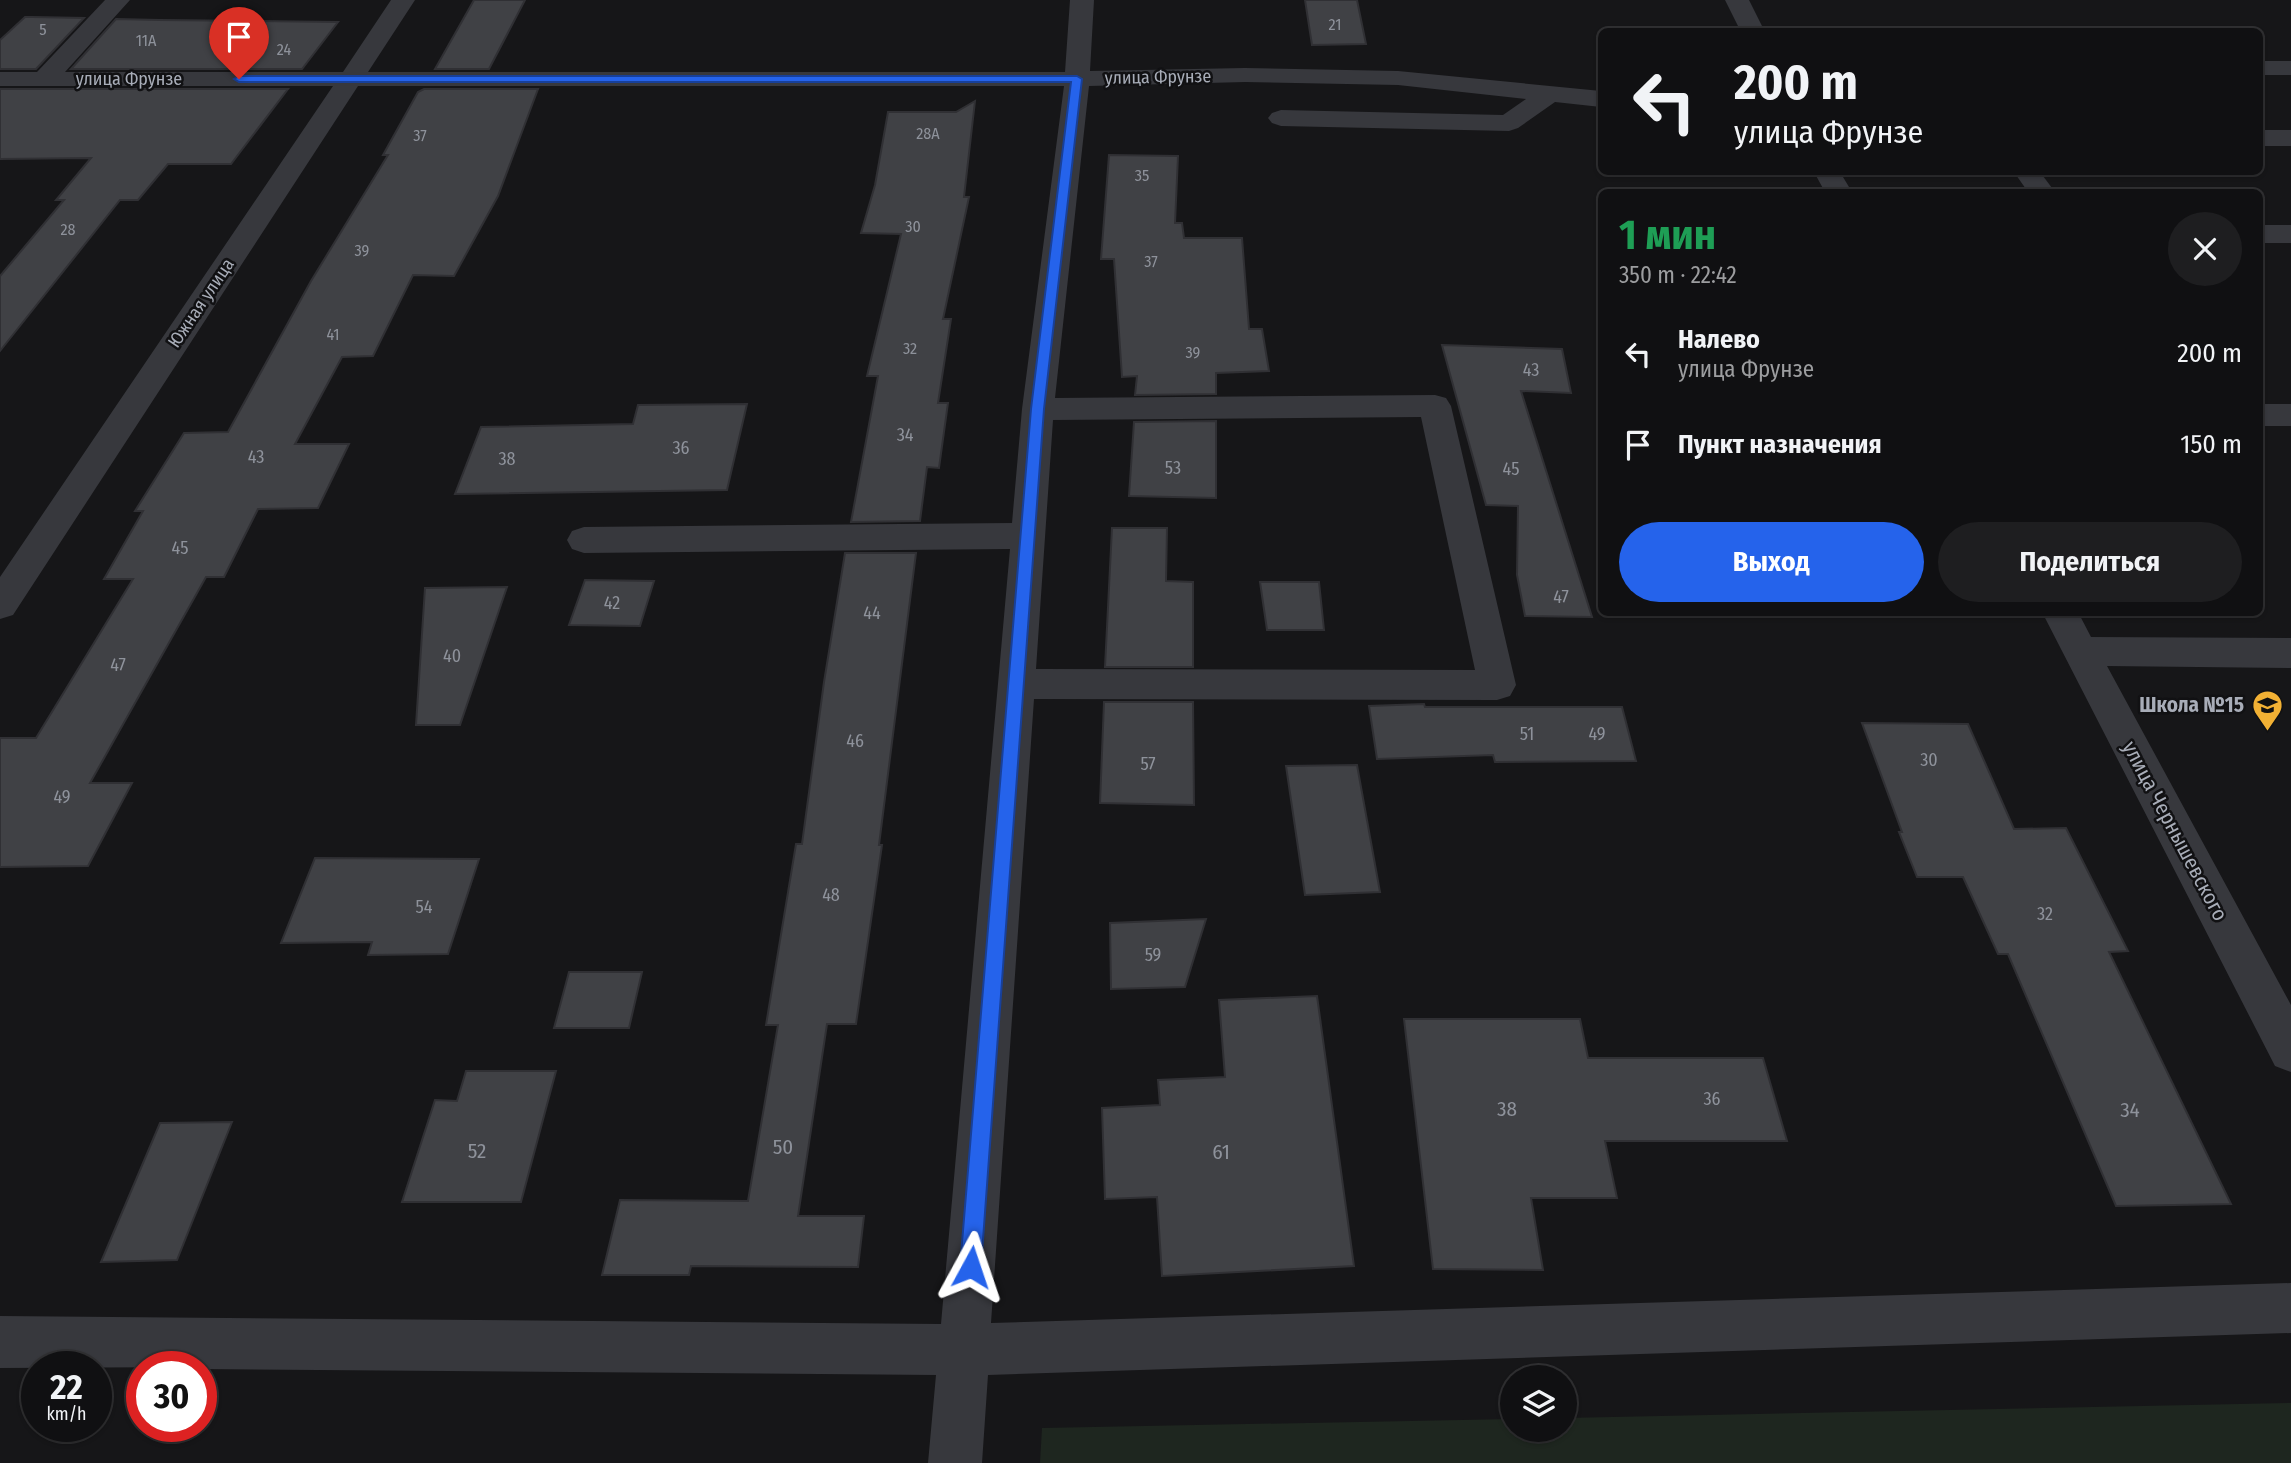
<!DOCTYPE html>
<html lang="ru">
<meta charset="utf-8">
<style>
:root{--surface:#101012;--page:#1e1e20;--text:#f1f3f6;--muted:#9c9d9f;--line:#303032;--accent:#2563eb}
body{margin:0;font-family:"Fira Sans Condensed",sans-serif;background:var(--page);color:var(--text);height:100vh;display:flex;flex-direction:column;font-size:26px;white-space:nowrap}
*{box-sizing:border-box;margin:0}
p{font-size:23px;color:var(--muted)}
.icon{flex:none;width:38px;height:38px;fill:none;stroke:currentColor;stroke-width:2;stroke-linecap:round;stroke-linejoin:round}
.map{position:relative;flex:1;overflow:hidden}
.panel{position:absolute;left:1598px;top:189px;width:665px;height:427px;display:flex;flex-direction:column;background:var(--surface);border-radius:10px;box-shadow:0 2px 5px #0004,0 0 0 2px var(--line)}
.panel>*{flex:none}
.hud{position:absolute;left:1598px;top:28px;width:665px;height:147px;border-radius:10px;box-shadow:0 2px 5px #0004,0 0 0 2px var(--line);background:#101012;color:var(--text);overflow:hidden}
.controls{position:absolute;left:1500px;top:1365px;display:grid;gap:14px}
.controls a{display:grid;place-items:center;width:77px;height:77px;border-radius:50%;background:var(--surface);box-shadow:0 2px 5px #0004,0 0 0 2px var(--line);font-size:35px}
.speed{position:absolute;left:21px;top:1351px;display:flex;gap:14px;font-size:35px;font-weight:700;text-align:center}
.speed>*{display:grid;place-content:center;width:91px;height:91px;border-radius:50%;background:var(--surface);box-shadow:0 2px 5px #0004,0 0 0 2px var(--line);line-height:1}
.speed small{font-size:18px;font-weight:400}
.speed .limit{border:10px solid #d22;background:#fff;color:#111}
.pin{position:absolute;display:grid;place-items:center;width:60px;height:60px;color:#fff;margin:-72px -30px;border-radius:50% 50% 50% 0;rotate:-45deg;box-shadow:0 0 7px #0007}
.pin .icon{rotate:45deg}
.me{position:absolute;width:77px;margin:-38px;rotate:5deg;stroke-linejoin:round;filter:drop-shadow(0 0 5px #0008)}
.turn{display:flex;align-items:center;gap:24px;height:147px;padding:0 21px;font-size:32px}
.turn .icon{width:91px;height:91px;stroke-width:2.5}
.turn b{display:block;font-size:49px;line-height:60px}
.round{display:grid;place-items:center;flex:none;width:74px;height:74px;border-radius:37px;background:var(--page)}
.headline{display:flex;align-items:center;justify-content:space-between;height:119px;padding:0 21px}
h1{font-size:42px;font-weight:700;line-height:52px;color:#1e9e55}
.button{display:flex;gap:14px;margin-top:auto;padding:14px 21px}
.button a{flex:1;height:80px;border-radius:42px;background:var(--accent);color:#fff;font-size:28px;font-weight:700;line-height:80px;text-align:center}
.button a+a{background:var(--page);color:var(--text)}
ul{padding:0;list-style:none}
li{display:flex;align-items:center;gap:21px;height:91px;padding:0 21px}
li div{flex:1}
li b{display:block;font-size:26px}
li em{font-style:normal}
.map>svg:first-child{display:block}
.green{fill:#1e261f}
.building{fill:#404145;stroke:#303034;stroke-width:2}
.lines{fill:none;stroke-linecap:round;stroke-linejoin:round}
.minor{fill:#37383d;fill-rule:evenodd}
.route{fill:#2563eb;stroke:#184099;stroke-width:2}
.labels{text-anchor:middle;stroke-width:5;stroke-linejoin:round;paint-order:stroke}
.far-number-label{font-size:16px;fill:#8e929b}
.far-street-label{font-size:18px;fill:#a8adb8;stroke:#111113}
.number-label{font-size:18px;fill:#8e929b}
.poi-label{font-size:21px;font-weight:bold;fill:#a8adb8;stroke:#111113;text-anchor:end}
.street-label{font-size:21px;fill:#a8adb8;stroke:#111113}
.near-number-label{font-size:21px;fill:#8e929b}
</style>
<div class="map">
<svg width="2291" height="1463" viewBox="0 0 2291 1463">
<rect width="100%" height="100%" fill="#161618"/>
<!-- green -->
<path class="green" d="M2291,1403V1463H1040L1042,1428L1512,1419V1430H1564L1565,1418Z"/>
<!-- building -->
<path class="building" d="M474,0H525L489,69H435Z
M1305,0H1357L1366,44L1312,45Z
M25,17H33L84,18L36,69H0V40Z
M116,19L160,20L338,22L302,69H71Z
M0,89H288L231,164H168L138,200H120L0,351V276L64,200H56L91,158L0,159Z
M424,89H538L498,196L454,276L413,275L373,356L342,357L295,444H349L318,508L258,509L224,577H206L90,783H132L88,866L0,867V738H36L133,579H104L143,511H135L184,433L228,432L311,281L388,155H383L418,92Z
M975,101L964,197H969L943,319H951L938,403H948L939,468L927,467L920,521L851,522L878,376H867L901,234L861,233L875,185L888,112H956Z
M1109,155L1178,156L1175,223H1182L1184,238H1242L1249,329H1262L1269,371L1216,373V394L1135,395L1137,376L1122,377L1114,259H1101Z
M1442,345L1562,349L1571,393L1521,391L1592,617L1525,616L1517,575L1518,506L1486,505Z
M747,404L727,490L455,494L481,427L633,424L638,405Z
M1216,421V498L1129,496L1134,422Z
M1112,528H1167L1166,581L1193,582V667H1105Z
M845,553H916L879,845H882L856,1024H827L798,1216H864L858,1267L691,1266L689,1275H602L620,1200L748,1201L778,1025H766L796,844H802L824,682Z
M585,580L654,581L640,626L569,625Z
M1260,582H1319L1324,630H1267Z
M507,587L460,725H416L425,588Z
M1104,702H1193L1194,805L1100,803Z
M1424,704L1425,707H1622L1636,761L1495,762L1493,755L1377,759L1369,706Z
M1862,723L1968,724L2014,829L2066,828L2128,951L2109,952L2231,1204L2116,1206L2008,954H1998L1963,877H1917L1899,832H1902Z
M1357,765L1380,892L1305,895L1286,766Z
M315,858L479,859L448,954L368,955L372,942L281,943Z
M1206,919L1185,987L1111,989L1110,923Z
M569,972H642L629,1028H554Z
M1317,996L1354,1266L1162,1276L1157,1197L1105,1199L1102,1108L1160,1105L1158,1080L1225,1077L1219,1000Z
M1404,1019H1580L1588,1058H1763L1787,1141H1605L1617,1198H1531L1543,1270L1433,1269Z
M466,1071H556L521,1202H402L435,1100L457,1101Z
M232,1122L177,1260L101,1262L160,1123Z"/>
<g class="lines">
<!-- minor -->
<path class="minor" d="M105,0H130L65,72H343L391,0H415L368,72H1065L1070,0H1094L1090,71L1245,68L1398,71L1601,91V107L1555,102L1518,128L1509,131L1281,126L1272,123L1268,118L1272,113L1281,110L1503,115L1526,99L1398,85L1245,82L1089,86L1055,398L1435,395L1446,398L1451,406L1516,685L1510,696L1497,700L1034,699L991,1323L2291,1283V1333L988,1375L982,1463H928L936,1375L201,1369V1367L0,1368V1316L941,1324L1010,549L584,553L572,549L567,540L572,531L584,527L1012,523L1022,409L1064,86H358L13,615L0,619V577L333,86H0V72H37ZM1421,417L1475,670L1036,669L1053,420Z
M1725,0H1749L1765,32H1741Z
M2259,61H2291V75H2259Z
M2259,130H2291V146H2259Z
M1814,172H1840L1852,192H1825Z
M2014,172H2040L2055,192H2028Z
M2259,225H2291V243H2259Z
M2259,404H2291V426H2259Z
M2042,612H2078L2091,637L2291,638V668L2107,666L2291,1005V1072L2275,1066Z"/>
</g>
<!-- route -->
<path class="route" d="M1077,76L1082,79L1044,409L981,1267L978,1274L971,1277L963,1274L960,1267L1031,409L1071,82H239L234,79L239,76Z"/>
<!-- icons -->
<defs>
<symbol id="school-pin" viewBox="-11 -11 22 30"><path d="M0 17L-7.5 6A9.5 9.5 0 1 1 7.5 6Z" fill="#f2b134" stroke="#111113"/><path d="M0-5L7-2L0 1L-7-2ZM-4 1L0 2.5L4 1V4Q0 6-4 4Z" fill="#111"/></symbol>
</defs>
<g fill-rule="evenodd">
<use href="#school-pin" x="2250" y="688" width="35" height="47"/>
</g>
<g class="labels">
<!-- far-number labels -->
<g class="far-number-label">
<text x="1335" y="30">21</text>
<text x="43" y="35">5</text>
<text x="146" y="46">11А</text>
<text x="284" y="55">24</text>
<text x="928" y="139">28А</text>
<text x="420" y="141">37</text>
<text x="1142" y="181">35</text>
<text x="913" y="232">30</text>
<text x="68" y="235">28</text>
<text x="362" y="256">39</text>
<text x="1151" y="267">37</text>
<text x="333" y="340">41</text>
<text x="910" y="354">32</text>
<text x="1193" y="358">39</text>
</g>
<!-- far-street labels -->
<g class="far-street-label">
<text transform="translate(1158 77) rotate(-1)" y="6">улица Фрунзе</text>
<text x="129" y="85">улица Фрунзе</text>
<text transform="translate(201 303) rotate(-56)" y="6">Южная улица</text>
</g>
<!-- number labels -->
<g class="number-label">
<text x="1531" y="376">43</text>
<text x="905" y="441">34</text>
<text x="681" y="454">36</text>
<text x="256" y="463">43</text>
<text x="507" y="465">38</text>
<text x="1173" y="474">53</text>
<text x="1511" y="475">45</text>
<text x="180" y="554">45</text>
<text x="1561" y="603">47</text>
<text x="612" y="609">42</text>
<text x="872" y="619">44</text>
<text x="452" y="662">40</text>
<text x="118" y="671">47</text>
<text x="1527" y="740">51</text>
<text x="1597" y="740">49</text>
<text x="855" y="747">46</text>
<text x="1929" y="766">30</text>
<text x="1148" y="770">57</text>
<text x="62" y="803">49</text>
<text x="831" y="901">48</text>
<text x="424" y="913">54</text>
<text x="2045" y="920">32</text>
<text x="1153" y="961">59</text>
<text x="1712" y="1105">36</text>
</g>
<!-- poi labels -->
<g class="poi-label">
<text x="2244" y="712">Школа №15</text>
</g>
<!-- street labels -->
<g class="street-label">
<text transform="translate(2175 831) rotate(62)" y="7">улица Чернышевского</text>
</g>
<!-- near-number labels -->
<g class="near-number-label">
<text x="1507" y="1116">38</text>
<text x="2130" y="1117">34</text>
<text x="783" y="1154">50</text>
<text x="477" y="1158">52</text>
<text x="1221" y="1159">61</text>
</g>
</g>
</svg>
<div class="controls">
<a><svg class="icon" aria-label="layers" viewBox="0 0 24 24"><path d="M12 4l9 5-9 5-9-5zM3 14l9 5 9-5"/></svg></a>
</div>
<div class="speed"><div>22<small>km/h</small></div><div class="limit">30</div></div>
<div class="pin" style="left:239px;top:79px;background:#d93025"><svg class="icon" aria-label="arrive" viewBox="0 0 24 24"><path d="M6 21V4h12l-3 4 3 4H6"/></svg></div>
<svg class="me" style="left:971px;top:1267px" viewBox="-20 -20 40 40"><path d="M0-17L14 15 0 8-14 15z" fill="#2563eb" stroke="#fff" stroke-width="4"/></svg>
<div class="hud">
<div class="turn"><svg class="icon" aria-label="left" viewBox="0 0 24 24"><path d="M17 20v-9H6M10 6l-5 5 5 5"/></svg><div><b>200 m</b>улица Фрунзе</div></div>
</div>
<section class="panel">
<div class="headline"><div><h1>1 мин</h1><p>350 m · 22:42</p></div><a class="round"><svg class="icon" aria-label="close" viewBox="0 0 24 24"><path d="M6 6l12 12M18 6L6 18"/></svg></a></div>
<ul>
<li><svg class="icon" aria-label="left" viewBox="0 0 24 24"><path d="M17 20v-9H6M10 6l-5 5 5 5"/></svg><div><b>Налево</b><p>улица Фрунзе</p></div><em>200 m</em></li>
<li><svg class="icon" aria-label="arrive" viewBox="0 0 24 24"><path d="M6 21V4h12l-3 4 3 4H6"/></svg><div><b>Пункт назначения</b></div><em>150 m</em></li>
</ul>
<div class="button"><a>Выход</a><a>Поделиться</a></div>
</section>
</div>
